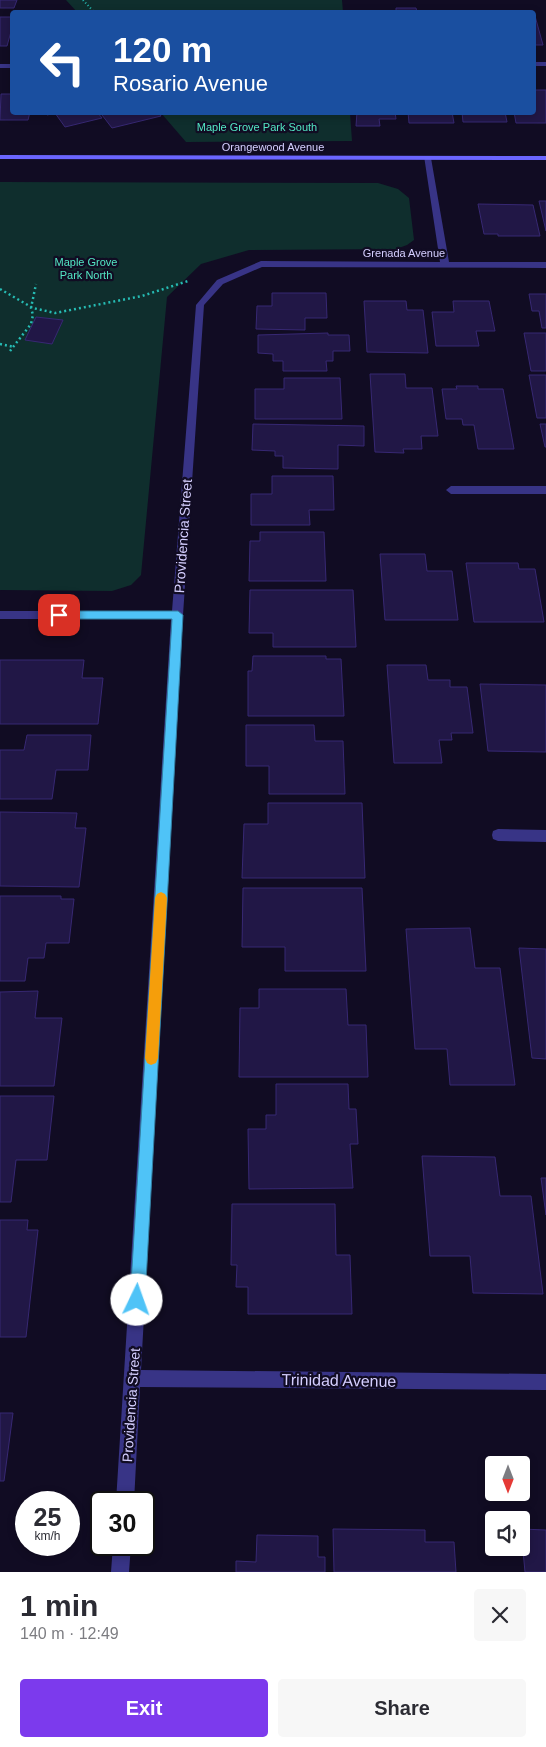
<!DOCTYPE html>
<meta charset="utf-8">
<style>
:root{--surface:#fff;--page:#f7f7f7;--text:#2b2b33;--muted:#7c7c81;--accent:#7c3aed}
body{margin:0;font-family:Helvetica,sans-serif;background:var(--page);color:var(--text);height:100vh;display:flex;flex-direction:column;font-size:19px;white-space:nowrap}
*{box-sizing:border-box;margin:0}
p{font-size:16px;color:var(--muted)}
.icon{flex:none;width:28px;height:28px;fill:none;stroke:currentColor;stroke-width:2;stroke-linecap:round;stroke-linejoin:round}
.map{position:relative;height:1572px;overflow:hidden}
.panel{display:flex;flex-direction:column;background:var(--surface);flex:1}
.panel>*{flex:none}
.top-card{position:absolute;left:10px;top:10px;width:526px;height:105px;border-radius:5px;box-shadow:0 2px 8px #0003;background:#1a4fa0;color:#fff;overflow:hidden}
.needle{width:32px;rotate:180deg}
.buttons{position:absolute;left:485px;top:1456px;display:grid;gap:10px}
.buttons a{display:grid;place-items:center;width:45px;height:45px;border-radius:5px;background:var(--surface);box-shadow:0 2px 8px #0003;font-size:25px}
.speed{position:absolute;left:15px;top:1491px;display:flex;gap:10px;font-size:25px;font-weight:700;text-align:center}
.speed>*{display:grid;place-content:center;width:65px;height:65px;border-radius:50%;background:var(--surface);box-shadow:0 2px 8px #0003;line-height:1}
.speed small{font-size:12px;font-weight:400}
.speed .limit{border:2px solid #111;border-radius:8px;background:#fff;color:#111}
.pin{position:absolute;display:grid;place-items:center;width:42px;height:42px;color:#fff;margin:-21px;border-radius:10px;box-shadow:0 2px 8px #0006}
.me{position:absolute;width:55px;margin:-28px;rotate:3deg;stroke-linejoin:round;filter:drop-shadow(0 0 4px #0008)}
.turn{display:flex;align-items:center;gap:18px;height:105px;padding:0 20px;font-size:22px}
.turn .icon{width:65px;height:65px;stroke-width:2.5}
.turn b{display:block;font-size:35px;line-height:42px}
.round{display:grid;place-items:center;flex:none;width:52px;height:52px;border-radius:5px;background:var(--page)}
.headline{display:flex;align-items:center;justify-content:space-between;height:85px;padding:0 20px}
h1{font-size:30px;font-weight:800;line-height:38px}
.cta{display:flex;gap:10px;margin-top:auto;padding:10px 20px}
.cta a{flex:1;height:58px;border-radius:5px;background:var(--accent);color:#fff;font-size:20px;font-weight:800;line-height:58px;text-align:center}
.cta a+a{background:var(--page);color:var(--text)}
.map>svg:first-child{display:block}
.green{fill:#0f2e2d}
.building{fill:#211746;stroke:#372873}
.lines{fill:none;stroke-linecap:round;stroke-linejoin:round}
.path-far1{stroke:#26bcb4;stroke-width:2;stroke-dasharray:1 2.5;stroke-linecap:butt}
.path{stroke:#26bcb4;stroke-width:2.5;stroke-dasharray:2 3;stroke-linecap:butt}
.street{fill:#383486;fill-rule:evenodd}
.secondary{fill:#6b66ff;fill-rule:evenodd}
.route{fill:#4fc3f7;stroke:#337fa1}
.slow{fill:#f59e0b}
.labels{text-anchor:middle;stroke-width:4.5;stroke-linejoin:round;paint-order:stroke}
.far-park-label{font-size:11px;fill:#53e7c4;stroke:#110c23}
.far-street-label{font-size:11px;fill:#d5cfff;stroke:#110c23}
.street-label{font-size:14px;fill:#d5cfff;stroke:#110c23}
.near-street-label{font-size:16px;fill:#d5cfff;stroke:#110c23}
</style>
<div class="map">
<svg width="546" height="1572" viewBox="0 0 546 1572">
<rect width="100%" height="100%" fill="#110c23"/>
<!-- green -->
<path class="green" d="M66,0H342L343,12H77Z
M161,113H350L352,141L186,142Z
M0,182L378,183L398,189L409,198L414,240L407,245L396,249L249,250L201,264L167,297L141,575L131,585L112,591L0,590Z"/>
<!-- building -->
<path class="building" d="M0,0H17L14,8H0Z
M396,8H416L417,12H396Z
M534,16H535L543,45H534Z
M0,17H12V28L7,46H0Z
M534,90H546V123H516L514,112H534Z
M1,94H12V112H30L28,120H0Z
M45,112H97L102,118L65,127L55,113L47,115Z
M158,112L161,116L112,128L102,115L110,112Z
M357,112H395L396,119H379L380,126H356Z
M408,112H452L454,123H409Z
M462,112H505L507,122H463Z
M539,201H546V231Z
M478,204L533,205L540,236H498V234H484Z
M272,293H326L327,318H305V330L256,329L257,306H272Z
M529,294H546V328H542L539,311H532Z
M364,301H406L407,310H423L428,353L367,352Z
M453,301H489L495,331H476L479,346H436L432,312H454Z
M36,317L63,320L52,344L25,340Z
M328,333V335H349L350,351H333V361H326L327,371H283V361H273V354L258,353V335Z
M524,333H546V371H531Z
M370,374H405L406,388H432L438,436H421L422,449H403L404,453L375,452Z
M529,375H546V418H537Z
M284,378H340L342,419H255V389H284Z
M456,386H478V389H503L514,449H478L474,425H463L462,419H446L442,389H457Z
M253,424L364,426V446L338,445V469L283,468V456H275V451L252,450Z
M540,424H546V447H545Z
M272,476H333L334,510H309L310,525H251V494H272Z
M260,532H324L326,581H249L250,541H260Z
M380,554H425L427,571H452L458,620H385Z
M466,563H518L519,569H535L544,622H474Z
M250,590H353L356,647H273V633H249Z
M253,656H326V659H341L344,716H248V671H252Z
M0,660H84L82,678H103L98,724H0Z
M387,665H426L428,680H450V687H467L473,733H451L452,740H439L442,763H394Z
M480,684L546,685V752L488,751Z
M246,725H314L315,741H343L345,794H269V766H246Z
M27,735H91L88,770H56L52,799H0V750H24Z
M268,803H362L365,878H242L244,824H268Z
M0,812L77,813L75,828H86L79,887L0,886Z
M243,888H362L366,971H285V947H242Z
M0,896H61V899H74L69,943H46L44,958H28L25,981H0Z
M470,928L475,968H500L515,1085H450L447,1049H415L406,929Z
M519,948L546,949V1059L532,1058Z
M259,989H346L348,1025H366L368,1077H239L240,1008H259Z
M38,991L35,1018H62L54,1086H0V992Z
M276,1084H348L349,1109H356L358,1144H350L353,1188L249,1189L248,1129H266V1115H276Z
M0,1096H54L47,1160H16L11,1202H0Z
M422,1156L495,1157L500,1196H531L543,1294L473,1293L470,1256H430Z
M541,1178H546V1215Z
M232,1204H335L336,1255H350L352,1314H248V1287H236L237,1265H231Z
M0,1220H28L27,1230H38L26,1337H0Z
M0,1413H13L4,1481H0Z
M333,1529L425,1530V1542H454L456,1572H334Z
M521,1529L546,1530V1572H525Z
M257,1535L318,1536V1557H325V1572H236V1561L256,1562Z"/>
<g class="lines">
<!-- path-far1 -->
<path class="path-far1" d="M83,0L94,12"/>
<!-- path -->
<path class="path" d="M0,289L33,308L55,313L142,296L188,281
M0,344L14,347
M10,351L31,324L33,315L31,308L36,284"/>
<!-- street -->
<path class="street" d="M534,62H546V66H534Z
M0,64H12V68H0Z
M424,156L431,158L449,262H546V268L262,267L223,284L204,305L183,615L141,1370L546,1374V1390L140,1387L134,1502H116L171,619H0V611H172L196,305L217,280L261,261L440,262Z
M451,486H546V494H451L446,490Z
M498,829L546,830V842L498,841L493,839L492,835L493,831Z
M113,1545H131L129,1572H111Z"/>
<!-- secondary -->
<path class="secondary" d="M0,155L546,156V160L0,159Z"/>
</g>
<!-- route -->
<path class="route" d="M59,611H178L183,615L145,1300L143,1305L137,1307L132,1305L130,1300L172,619H59L54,615Z"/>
<!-- slow -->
<path class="slow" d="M161,892L165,894L167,898L158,1058L156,1063L151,1065L147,1063L145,1058L155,898L157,894Z"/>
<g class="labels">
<!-- far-park labels -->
<g class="far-park-label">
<text x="257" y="131">Maple Grove Park South</text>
<text x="86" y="266">Maple Grove<tspan x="86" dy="13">Park North</tspan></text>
</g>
<!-- far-street labels -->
<g class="far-street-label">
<text x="273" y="151">Orangewood Avenue</text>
<text x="404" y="257">Grenada Avenue</text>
</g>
<!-- street labels -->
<g class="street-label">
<text transform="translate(183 536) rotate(-86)" y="5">Providencia Street</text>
<text transform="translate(131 1405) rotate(-86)" y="5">Providencia Street</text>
</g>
<!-- near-street labels -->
<g class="near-street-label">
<text transform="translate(339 1380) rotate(1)" y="6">Trinidad Avenue</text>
</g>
</g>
</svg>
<div class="buttons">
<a><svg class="needle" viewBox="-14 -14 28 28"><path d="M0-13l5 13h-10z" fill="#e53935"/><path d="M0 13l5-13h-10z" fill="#7c7c81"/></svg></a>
<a><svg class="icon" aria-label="sound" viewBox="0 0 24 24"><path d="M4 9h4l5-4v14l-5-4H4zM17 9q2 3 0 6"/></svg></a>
</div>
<div class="speed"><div>25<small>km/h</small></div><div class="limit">30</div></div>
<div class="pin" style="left:59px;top:615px;background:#d93025"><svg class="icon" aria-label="arrive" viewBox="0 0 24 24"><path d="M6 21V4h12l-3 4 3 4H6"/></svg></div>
<svg class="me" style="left:137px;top:1300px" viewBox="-20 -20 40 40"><circle r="19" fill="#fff"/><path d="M0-13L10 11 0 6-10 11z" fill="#4fc3f7"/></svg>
<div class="top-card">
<div class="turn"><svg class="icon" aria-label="left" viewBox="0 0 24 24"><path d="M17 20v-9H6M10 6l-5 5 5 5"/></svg><div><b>120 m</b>Rosario Avenue</div></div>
</div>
</div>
<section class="panel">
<div class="headline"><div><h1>1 min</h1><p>140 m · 12:49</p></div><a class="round"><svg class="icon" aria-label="close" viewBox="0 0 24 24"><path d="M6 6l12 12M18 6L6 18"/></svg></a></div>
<div class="cta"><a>Exit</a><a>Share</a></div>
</section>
